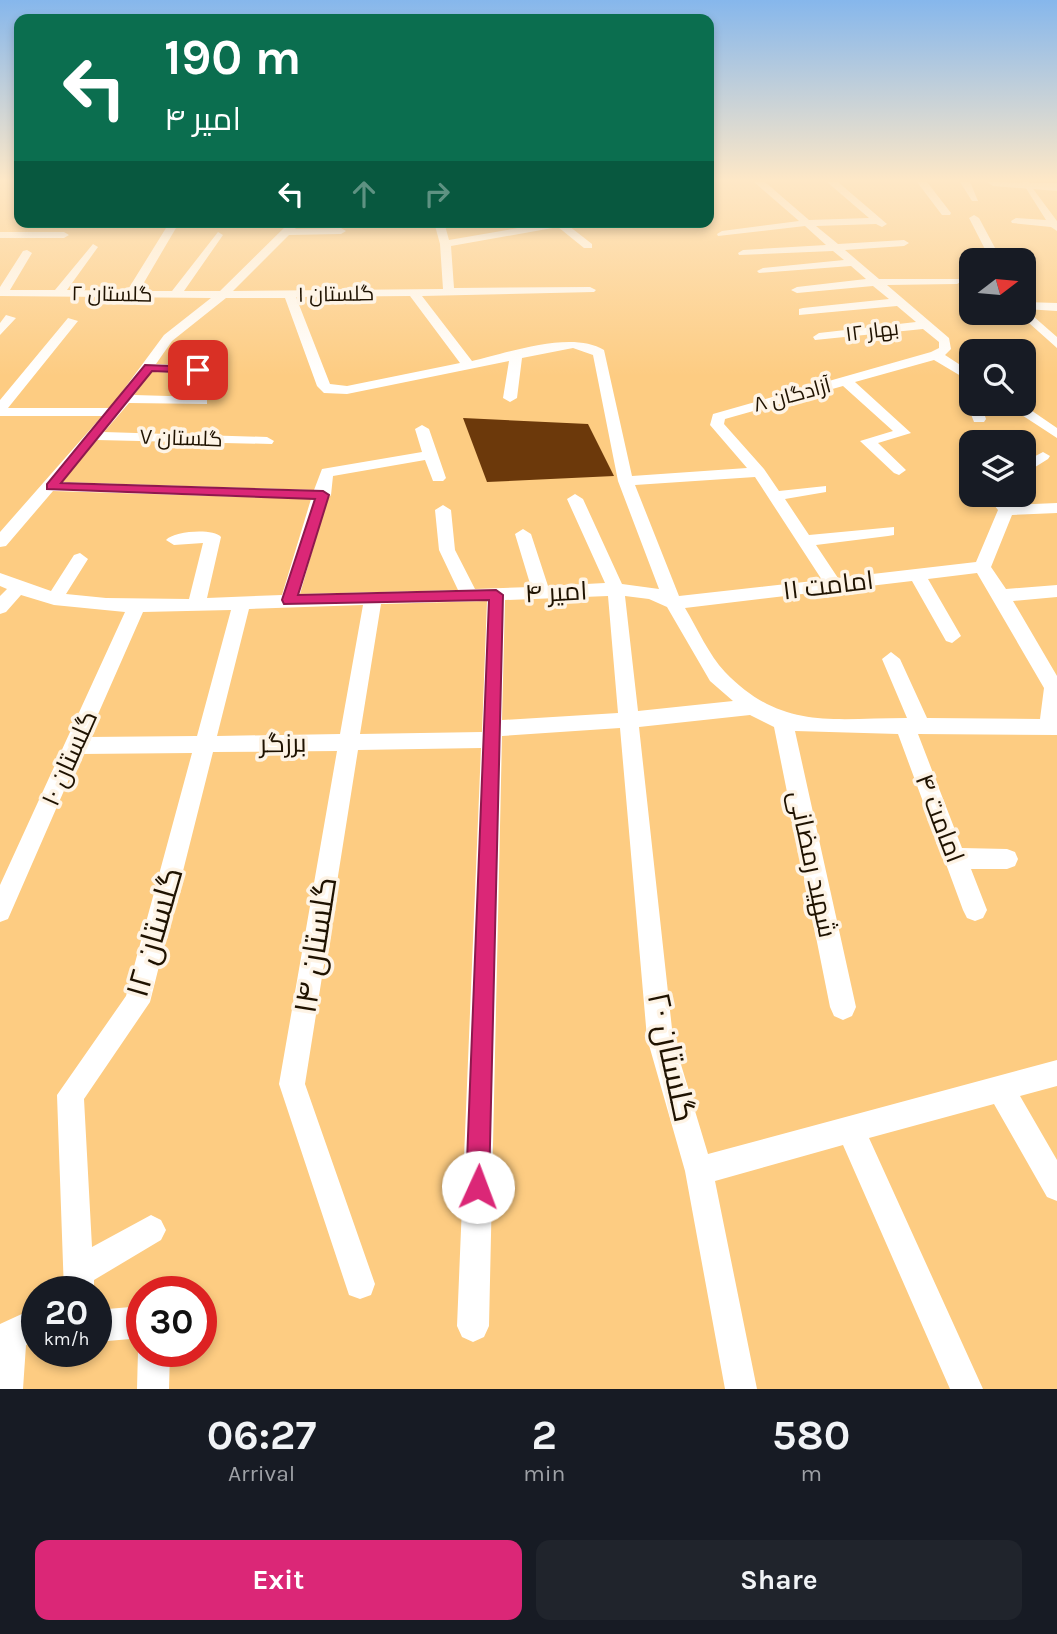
<!DOCTYPE html>
<meta charset="utf-8">
<style>
:root{--surface:#171b24;--page:#20242c;--text:#f1f3f6;--muted:#9ea1a6;--accent:#db2777}
body{margin:0;font-family:Karla,Cairo,sans-serif;background:var(--page);color:var(--text);height:100vh;display:flex;flex-direction:column;font-size:26px;white-space:nowrap}
*{box-sizing:border-box;margin:0}
p{font-size:23px;color:var(--muted)}
.icon{flex:none;width:38px;height:38px;fill:none;stroke:currentColor;stroke-width:2;stroke-linecap:round;stroke-linejoin:round}
.map{position:relative;height:1389px;overflow:hidden}
.details{display:flex;flex-direction:column;background:var(--surface);flex:1}
.details>*{flex:none}
.top-card{position:absolute;left:14px;top:14px;width:700px;height:214px;border-radius:14px;box-shadow:0 4px 10px #0003;background:#0b6e4f;color:#fff;overflow:hidden}
.needle{width:46px;rotate:74deg}
.fabs{position:absolute;left:959px;top:248px;display:grid;gap:14px}
.fabs a{display:grid;place-items:center;width:77px;height:77px;border-radius:14px;background:var(--surface);box-shadow:0 4px 10px #0003;font-size:35px}
.speed{position:absolute;left:21px;top:1276px;display:flex;gap:14px;font-size:35px;font-weight:700;text-align:center}
.speed>*{display:grid;place-content:center;width:91px;height:91px;border-radius:50%;background:var(--surface);box-shadow:0 4px 10px #0003;line-height:1}
.speed small{font-size:18px;font-weight:400}
.speed .limit{border:10px solid #d22;background:#fff;color:#111}
.pin{position:absolute;display:grid;place-items:center;width:60px;height:60px;color:#fff;margin:-30px;border-radius:14px;box-shadow:0 4px 10px #0006}
.me{position:absolute;width:77px;margin:-38px;rotate:2deg;stroke-linejoin:round;filter:drop-shadow(0 0 5px #0008)}
.turn{display:flex;align-items:center;gap:24px;height:147px;padding:0 35px;font-size:32px}
.turn .icon{width:91px;height:91px;stroke-width:2.5}
.turn b{display:block;font-size:49px;line-height:60px}
.lanes{display:flex;align-items:center;height:66px;padding:0 35px;background:#0003;justify-content:center;gap:35px;direction:ltr}
.lanes .off{opacity:.35}
.eta{display:flex;justify-content:space-evenly;align-items:center;height:119px;text-align:center}
.eta b{font-size:42px;font-weight:700;line-height:49px}
.primary-button{display:flex;gap:14px;margin-top:auto;padding:14px 35px}
.primary-button a{flex:1;height:80px;border-radius:14px;background:var(--accent);color:#fff;font-size:28px;font-weight:700;line-height:80px;text-align:center}
.primary-button a+a{background:var(--page);color:var(--text)}
.map>svg:first-child{display:block}
.building{fill:#6c390b}
.lines{fill:none;stroke-linecap:round;stroke-linejoin:round}
.minor{fill:#fff;fill-rule:evenodd}
.major{fill:#fff;fill-rule:evenodd}
.route{fill:#db2777;stroke:#8e194d;stroke-width:2}
.labels{text-anchor:middle;stroke-width:7;stroke-linejoin:round;paint-order:stroke}
.far-street-label{font-size:21px;fill:#1f1200;stroke:#fef4e6}
.street-label{font-size:26px;fill:#1f1200;stroke:#fef4e6}
.near-street-label{font-size:32px;fill:#1f1200;stroke:#fef4e6}
</style>
<div class="map">
<svg width="1057" height="1389" viewBox="0 0 1057 1389">
<rect width="100%" height="100%" fill="#fdcc82"/>
<!-- building -->
<path class="building" d="M463,418L588,424L614,476L487,482Z"/>
<g class="lines">
<!-- minor -->
<path class="minor" d="M754,182H765L809,220L869,218L827,182H838L887,224L882,227L876,224L816,226L838,244L904,240L909,243L904,246L845,250L879,279H961L963,281L957,284L887,285L949,338L951,349L945,355L971,372V382L934,360L855,382L911,433L878,443L906,470L899,475L894,473L860,441L893,431L843,386L725,419L724,424L764,469L779,491L826,486V492L785,499L809,535L894,527V535L888,536L816,545L838,578L976,562L998,510L986,495H1002L1010,505L1057,503V513L1012,515L991,567L1006,589L1057,585V597L1013,601L1057,676V735L918,734L962,848L1007,849L1015,852L1018,859L1015,866L1007,869H971L987,910L983,918L975,921L967,918L963,910L898,734L795,731L856,1007L852,1016L843,1020L834,1016L830,1007L774,727L750,715L639,727L673,1038L708,1154L1057,1060V1086L1020,1096L1057,1160V1201L1047,1197L994,1104L869,1138L983,1389H950L843,1145L715,1181L757,1389H725L685,1171L647,1038L620,728L502,736L489,1326L484,1337L473,1342L462,1337L457,1326L481,748L358,750L305,1084L375,1284L371,1295L360,1299L349,1295L279,1084L337,751L213,752L150,1002L84,1099L92,1247L151,1215L161,1220L166,1230L161,1240L94,1280V1292H64L57,1095L126,996L192,753L80,754L8,919L0,922V885L125,612L54,605L21,595L6,612L0,614V596L7,589L0,586V573L51,591L74,555L80,553L88,559L66,594L106,598L189,599L203,543L174,545L166,540C174,531 213,528 221,537L207,598L282,595L311,499L53,491L6,546L0,547V532L102,416H0V400L68,318L78,321L8,408H110L164,335L211,298L0,296V287L23,251L27,250L32,253L10,290H55L93,244L98,247L67,290L127,291L166,228L171,225L176,228L139,291H172L218,232L223,235L184,291H220L290,222H301L295,229L341,228L346,231L341,234L289,235L233,291L443,289L440,244L434,222H444L449,240L553,222H577L569,226L592,244V248H584L558,227L451,246L454,288L590,287L596,290L594,292L422,296L472,361C508,353 571,330 604,350L632,476L747,468L710,425L713,414L931,352L939,348V342L923,329L815,340L813,337L819,333L916,322L897,306L799,315V309L803,308L889,299L873,286L797,293L791,290L797,287L866,279L851,266L759,273L757,271L763,268L844,260L833,251L739,255L738,253L743,250L826,245L805,226L718,236L717,234L722,231L799,221ZM410,296L460,363L347,386L330,384L296,297ZM226,298H285L317,386L324,393L347,394L509,361L503,398L510,402L517,398L522,358L573,348L593,355L618,481L659,589L622,584L583,499L575,494L567,499L605,583L548,586L531,534L523,529L515,534L531,587L475,589L455,550L451,510L443,505L435,510L439,550L458,590L300,594L327,499L331,495L333,476L425,460L433,481H443L446,478L429,429L422,425L415,429L422,452L322,469L314,490L61,482L97,440L272,444L274,441L267,437L104,432L129,403L207,404V398L202,397L134,395L151,372L203,373L205,370L198,366L156,364L172,341ZM755,477L822,580L679,596L635,485ZM977,573L1044,688L1040,719L927,718L900,659L891,652L882,659L907,718C833,718 782,731 725,672C709,655 697,628 685,608L912,581L946,641L952,643L961,636L928,579ZM608,596L618,713L502,720L505,600ZM625,596L649,599L667,607L710,681L733,701L638,711ZM487,601L482,732L360,734L381,604ZM363,605L340,734L217,736L249,609ZM231,610L197,736L88,737L143,612Z
M917,182H927L951,213L950,215H942Z
M960,182H970L978,201H972Z
M1022,182H1028L1057,221V231L1051,227L1012,223L1011,221L1016,218L1046,220Z
M974,215L979,218L1002,261H991L969,218Z
M0,232H64L69,235L64,238H0Z
M1024,302L1057,303V311L1025,309L1057,337V348L1020,315L1024,313Z
M6,315L16,318L0,335V323Z
M969,401L971,404H981L986,419L984,422H974L967,404Z
M1005,404H1022L1057,428V438Z
M1043,452L1050,456L1048,459L1024,474V462Z
M142,1306V1338L96,1342V1310Z
M37,1307V1339L26,1345L23,1389H0V1324Z
M142,1342V1351H170L169,1389H137L138,1351Z"/>
<!-- major -->
<path class="major" d="M987,182L1057,183V191L993,186Z"/>
</g>
<!-- sky -->
<linearGradient id="sky" x2="0" y2="1"><stop stop-color="#86b7ec"/><stop offset="0.48" stop-color="#fee8c7"/><stop offset="1" stop-color="#fee8c7" stop-opacity="0"/></linearGradient>
<rect width="1057" height="376" fill="url(#sky)"/>
<!-- route -->
<path class="route" d="M145,365L198,367L203,370L198,373L152,371L61,483L323,491L329,495L298,595L496,590L503,595L489,1187L486,1195L478,1199L469,1195L466,1187L489,600L284,604L282,600L315,499L47,489V484Z"/>
<g class="labels">
<!-- far-street labels -->
<g class="far-street-label">
<text transform="translate(112 294) rotate(1)" y="7">گلستان ۲</text>
<text transform="translate(336 294) rotate(-1)" y="7">گلستان ۱</text>
<text transform="translate(872 331) rotate(-7)" y="7">بهار ۱۲</text>
<text transform="translate(792 395) rotate(-15)" y="7">آزادگان ۸</text>
<text transform="translate(181 438) rotate(2)" y="7">گلستان ۷</text>
</g>
<!-- street labels -->
<g class="street-label">
<text transform="translate(828 585) rotate(-7)" y="9">امامت ۱۱</text>
<text transform="translate(556 592) rotate(-3)" y="9">امیر ۴</text>
<text transform="translate(283 743) rotate(-1)" y="9">برزگر</text>
<text transform="translate(69 758) rotate(-66)" y="9">گلستان ۱۰</text>
<text transform="translate(940 818) rotate(69)" y="9">امامت ۴</text>
<text transform="translate(813 864) rotate(78)" y="9">شهید رمضانی</text>
</g>
<!-- near-street labels -->
<g class="near-street-label">
<text transform="translate(154 932) rotate(-74)" y="11">گلستان ۱۲</text>
<text transform="translate(315 945) rotate(-81)" y="11">گلستان ۱۴</text>
<text transform="translate(672 1057) rotate(78)" y="11">گلستان ۲۰</text>
</g>
</g>
</svg>
<div class="fabs">
<a><svg class="needle" viewBox="-14 -14 28 28"><path d="M0-13l5 13h-10z" fill="#e53935"/><path d="M0 13l5-13h-10z" fill="#9ea1a6"/></svg></a>
<a><svg class="icon" aria-label="search" viewBox="0 0 24 24"><circle cx="10" cy="10" r="6"/><path d="M15 15l6 6"/></svg></a>
<a><svg class="icon" aria-label="layers" viewBox="0 0 24 24"><path d="M12 4l9 5-9 5-9-5zM3 14l9 5 9-5"/></svg></a>
</div>
<div class="speed"><div>20<small>km/h</small></div><div class="limit">30</div></div>
<div class="pin" style="left:198px;top:370px;background:#d93025"><svg class="icon" aria-label="arrive" viewBox="0 0 24 24"><path d="M6 21V4h12l-3 4 3 4H6"/></svg></div>
<svg class="me" style="left:478px;top:1187px" viewBox="-20 -20 40 40"><circle r="19" fill="#fff"/><path d="M0-13L10 11 0 6-10 11z" fill="#db2777"/></svg>
<div class="top-card">
<div class="turn"><svg class="icon" aria-label="left" viewBox="0 0 24 24"><path d="M17 20v-9H6M10 6l-5 5 5 5"/></svg><div><b>190 m</b>امیر ۴</div></div>
<div class="lanes"><svg class="icon" aria-label="left" viewBox="0 0 24 24"><path d="M17 20v-9H6M10 6l-5 5 5 5"/></svg><svg class="icon off" aria-label="ahead" viewBox="0 0 24 24"><path d="M12 20V5M6 11l6-6 6 6"/></svg><svg class="icon off" aria-label="right" viewBox="0 0 24 24"><path d="M7 20v-9h11M14 6l5 5-5 5"/></svg></div>
</div>
</div>
<section class="details">
<div class="eta">
<div><b>06:27</b><p>Arrival</p></div>
<div><b>2</b><p>min</p></div>
<div><b>580</b><p>m</p></div>
</div>
<div class="primary-button"><a>Exit</a><a>Share</a></div>
</section>
